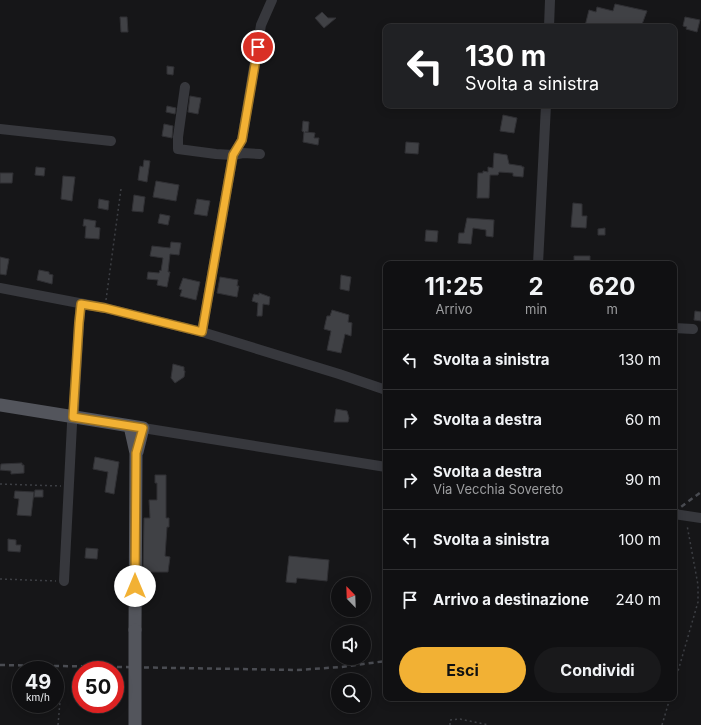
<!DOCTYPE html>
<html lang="it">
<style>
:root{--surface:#101012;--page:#19191b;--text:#f1f3f6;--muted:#9c9d9f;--line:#303032;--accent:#f2b134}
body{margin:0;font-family:Inter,sans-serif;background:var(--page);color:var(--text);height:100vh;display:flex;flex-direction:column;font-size:15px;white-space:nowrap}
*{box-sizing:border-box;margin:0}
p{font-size:13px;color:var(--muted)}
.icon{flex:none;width:22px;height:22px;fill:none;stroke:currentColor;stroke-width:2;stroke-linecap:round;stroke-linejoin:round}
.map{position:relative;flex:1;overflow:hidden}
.side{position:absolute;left:383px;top:261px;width:294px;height:440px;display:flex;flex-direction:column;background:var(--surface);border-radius:8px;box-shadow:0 2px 10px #0003,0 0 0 1px var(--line)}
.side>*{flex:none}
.banner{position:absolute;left:383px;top:24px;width:294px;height:84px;border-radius:8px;box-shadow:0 2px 10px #0003,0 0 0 1px var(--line);background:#202124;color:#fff;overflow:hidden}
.needle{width:26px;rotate:337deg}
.buttons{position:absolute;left:331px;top:577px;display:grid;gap:8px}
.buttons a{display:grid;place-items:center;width:40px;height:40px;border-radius:50%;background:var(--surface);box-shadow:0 2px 10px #0003,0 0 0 1px var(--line);font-size:20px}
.speed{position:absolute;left:12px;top:661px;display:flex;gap:8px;font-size:20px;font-weight:700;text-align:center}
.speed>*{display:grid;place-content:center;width:52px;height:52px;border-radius:50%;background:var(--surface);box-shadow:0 2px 10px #0003,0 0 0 1px var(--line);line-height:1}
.speed small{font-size:10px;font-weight:400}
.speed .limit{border:6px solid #d22;background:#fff;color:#111}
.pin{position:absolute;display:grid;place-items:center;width:34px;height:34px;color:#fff;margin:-17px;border:2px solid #fff;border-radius:50%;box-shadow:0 1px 4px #0007}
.me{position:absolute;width:44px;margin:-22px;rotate:0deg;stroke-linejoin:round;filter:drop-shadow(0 0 3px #0008)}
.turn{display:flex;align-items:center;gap:14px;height:84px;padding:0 16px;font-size:18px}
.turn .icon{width:52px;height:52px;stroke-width:2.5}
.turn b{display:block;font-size:28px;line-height:34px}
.eta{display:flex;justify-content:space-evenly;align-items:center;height:68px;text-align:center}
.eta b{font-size:24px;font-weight:700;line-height:28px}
.button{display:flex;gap:8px;margin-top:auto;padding:8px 16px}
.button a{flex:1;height:46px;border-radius:24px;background:var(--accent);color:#111;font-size:16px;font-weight:700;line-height:46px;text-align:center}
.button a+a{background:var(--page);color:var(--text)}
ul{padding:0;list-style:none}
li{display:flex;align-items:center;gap:12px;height:60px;padding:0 16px;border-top:1px solid var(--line)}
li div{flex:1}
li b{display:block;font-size:15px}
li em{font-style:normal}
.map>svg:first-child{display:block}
.building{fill:#404145;stroke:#303034}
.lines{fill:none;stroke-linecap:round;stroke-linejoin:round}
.path{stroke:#3d3f44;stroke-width:1.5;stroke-dasharray:2 3;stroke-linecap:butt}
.minor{stroke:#37383d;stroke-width:10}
.major{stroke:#53555c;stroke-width:13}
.rail{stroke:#4a4c52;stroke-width:2.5;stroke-dasharray:5 4;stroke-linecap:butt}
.major-bridge{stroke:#53555c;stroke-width:13}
.route-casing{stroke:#9d7322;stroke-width:10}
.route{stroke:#f2b134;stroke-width:7}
</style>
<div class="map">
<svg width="701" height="725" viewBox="0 0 701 725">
<rect width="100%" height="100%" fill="#161618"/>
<!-- building -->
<path class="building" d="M615,4L647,11L641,27H591L585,26L589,10L596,12L597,7L613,11Z
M322,12L328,18H336L324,28L315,18Z
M120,17H127L128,32H121Z
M685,17L700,20L697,32L686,29L687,27L683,26Z
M167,66L174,67L173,75L167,74Z
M190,96L201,98L198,114L188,112Z
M167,106L176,108L175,114L166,112Z
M503,115L517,118L514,133L500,131Z
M303,121L309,122L308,132H305L315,133L314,138H319L318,145L303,142L304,132L302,131Z
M164,124L173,126L172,138L162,136Z
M406,142L419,143L418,154L405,153Z
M494,153L507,155L509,164L522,166V167H524L523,177L513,176V173L499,172L498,175H490L489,198H477L478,173H483V171L488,172V167L493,168Z
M144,160L150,161L147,182L138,180L140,166L143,167Z
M36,167L45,168L44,176L35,175Z
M0,173H13L12,183H0Z
M63,176L75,177L72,201L61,199Z
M156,181L179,185L176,201L153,197Z
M134,195L145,197L143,212L132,211Z
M99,199L109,201L108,210L98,208Z
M197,199L210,201L207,216L194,214Z
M573,203L582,204V216H587L586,228L571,227Z
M160,214L170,216L168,225L158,223Z
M467,218L494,220L493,237L486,236V230L473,228L471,244L458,243L459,233H464Z
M84,219L96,221L95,227L100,228L99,239L85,238L86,226H83Z
M605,228V235H598V229Z
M426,230L438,231L437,242L425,241Z
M171,242L181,243L179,255L170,254L168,272H170L167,287L157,285L158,280L147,279L148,272L159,273L160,270L161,271L163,258L150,256L152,246L170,248Z
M574,256H590V264H574Z
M0,257L9,259L6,275L0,274Z
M39,270L49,272V274L53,275L52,284L37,280Z
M341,275L351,277L349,291L340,289Z
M220,277L238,280L237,286H239L237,297L217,293Z
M183,278L200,282L196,300L180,296L182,290L179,289Z
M259,293L270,297L269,305L263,304L262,316H257L258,303L252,301L254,294L259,295Z
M332,310L349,315L348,322L352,323L351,336L345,334L341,353L327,350L331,331L324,329L327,316H330Z
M695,311L701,312V321L694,320Z
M173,364L184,367V371H185L184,377L175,383L171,378Z
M336,409L347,411L349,418L348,422H334Z
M95,457L119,462L114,494L105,492L108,472L93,469Z
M22,463V465H24V473L11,474V471L0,470L1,464Z
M155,475H166V518H169V527H167L165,556L170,557L168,572H143L144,518H150L149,500H157V483H155Z
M35,490H43V497H34Z
M15,491L34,492L31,516L17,515L19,499L14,498Z
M8,539L16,540V545H21L20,552L8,551Z
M86,548L98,549L97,559L85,558Z
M289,556L329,560L327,581L297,578L296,583L286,582Z"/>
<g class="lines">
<!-- path -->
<path class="path" d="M106,300L121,189
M0,484L61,486
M0,579L56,581
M674,685L698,602V585L687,525
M58,725L61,690
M450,725V720L460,719L489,725
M662,725L670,698"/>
<!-- minor -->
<path class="minor" d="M549,27L550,0
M185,87L178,137V149L216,154L233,155L243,153L260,154
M0,129L111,141
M538,264L546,105
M0,288L105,308L202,332L339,374L386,390
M674,328L693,329
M202,332L233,155L242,140L261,25L272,0
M143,428L386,467
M674,514L701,518
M64,581L72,424L74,411L79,323L81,304"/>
<!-- major -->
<path class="major" d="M0,405L143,428L137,452
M130,426L136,453L135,630"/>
<!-- rail -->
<path class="rail" d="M674,512L701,492
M0,665L297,670L341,667L386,661"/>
<!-- major-bridge -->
<path class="major-bridge" d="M135,725V630"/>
</g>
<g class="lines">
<defs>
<path id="route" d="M135,586L136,453L143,428L73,417L79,323L81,304L105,308L202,332L233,155L242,140L258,47"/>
</defs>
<!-- route casing -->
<use href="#route" class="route-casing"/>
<!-- route -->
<use href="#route" class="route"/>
</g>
</svg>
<div class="buttons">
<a><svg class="needle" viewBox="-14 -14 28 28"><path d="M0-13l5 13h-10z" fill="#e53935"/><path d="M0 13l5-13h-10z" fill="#9c9d9f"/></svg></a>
<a><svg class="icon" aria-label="sound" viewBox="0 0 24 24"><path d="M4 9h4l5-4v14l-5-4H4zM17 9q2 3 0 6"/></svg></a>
<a><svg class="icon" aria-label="search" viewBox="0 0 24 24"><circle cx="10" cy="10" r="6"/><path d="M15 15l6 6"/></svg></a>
</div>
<div class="speed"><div>49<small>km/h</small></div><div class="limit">50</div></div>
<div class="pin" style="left:258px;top:47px;background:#d93025"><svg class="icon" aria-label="arrive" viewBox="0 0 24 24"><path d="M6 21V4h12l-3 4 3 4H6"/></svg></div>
<svg class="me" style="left:135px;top:586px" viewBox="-20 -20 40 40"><circle r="19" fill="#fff"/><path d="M0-13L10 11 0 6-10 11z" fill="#f2b134"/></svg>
<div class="banner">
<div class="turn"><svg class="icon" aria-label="left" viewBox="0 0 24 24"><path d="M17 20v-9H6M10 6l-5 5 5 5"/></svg><div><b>130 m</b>Svolta a sinistra</div></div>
</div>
<section class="side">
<div class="eta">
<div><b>11:25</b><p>Arrivo</p></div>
<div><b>2</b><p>min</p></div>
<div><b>620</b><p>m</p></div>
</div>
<ul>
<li><svg class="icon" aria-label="left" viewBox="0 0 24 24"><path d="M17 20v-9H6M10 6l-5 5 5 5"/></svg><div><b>Svolta a sinistra</b></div><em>130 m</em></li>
<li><svg class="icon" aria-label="right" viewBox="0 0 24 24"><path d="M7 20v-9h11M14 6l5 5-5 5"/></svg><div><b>Svolta a destra</b></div><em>60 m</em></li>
<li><svg class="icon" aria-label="right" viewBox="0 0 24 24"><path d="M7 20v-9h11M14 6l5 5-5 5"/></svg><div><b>Svolta a destra</b><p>Via Vecchia Sovereto</p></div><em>90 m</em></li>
<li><svg class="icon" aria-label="left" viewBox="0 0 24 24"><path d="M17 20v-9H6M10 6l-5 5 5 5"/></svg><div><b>Svolta a sinistra</b></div><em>100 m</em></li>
<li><svg class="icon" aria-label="arrive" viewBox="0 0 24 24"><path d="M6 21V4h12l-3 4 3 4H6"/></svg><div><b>Arrivo a destinazione</b></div><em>240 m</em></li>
</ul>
<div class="button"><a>Esci</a><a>Condividi</a></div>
</section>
</div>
